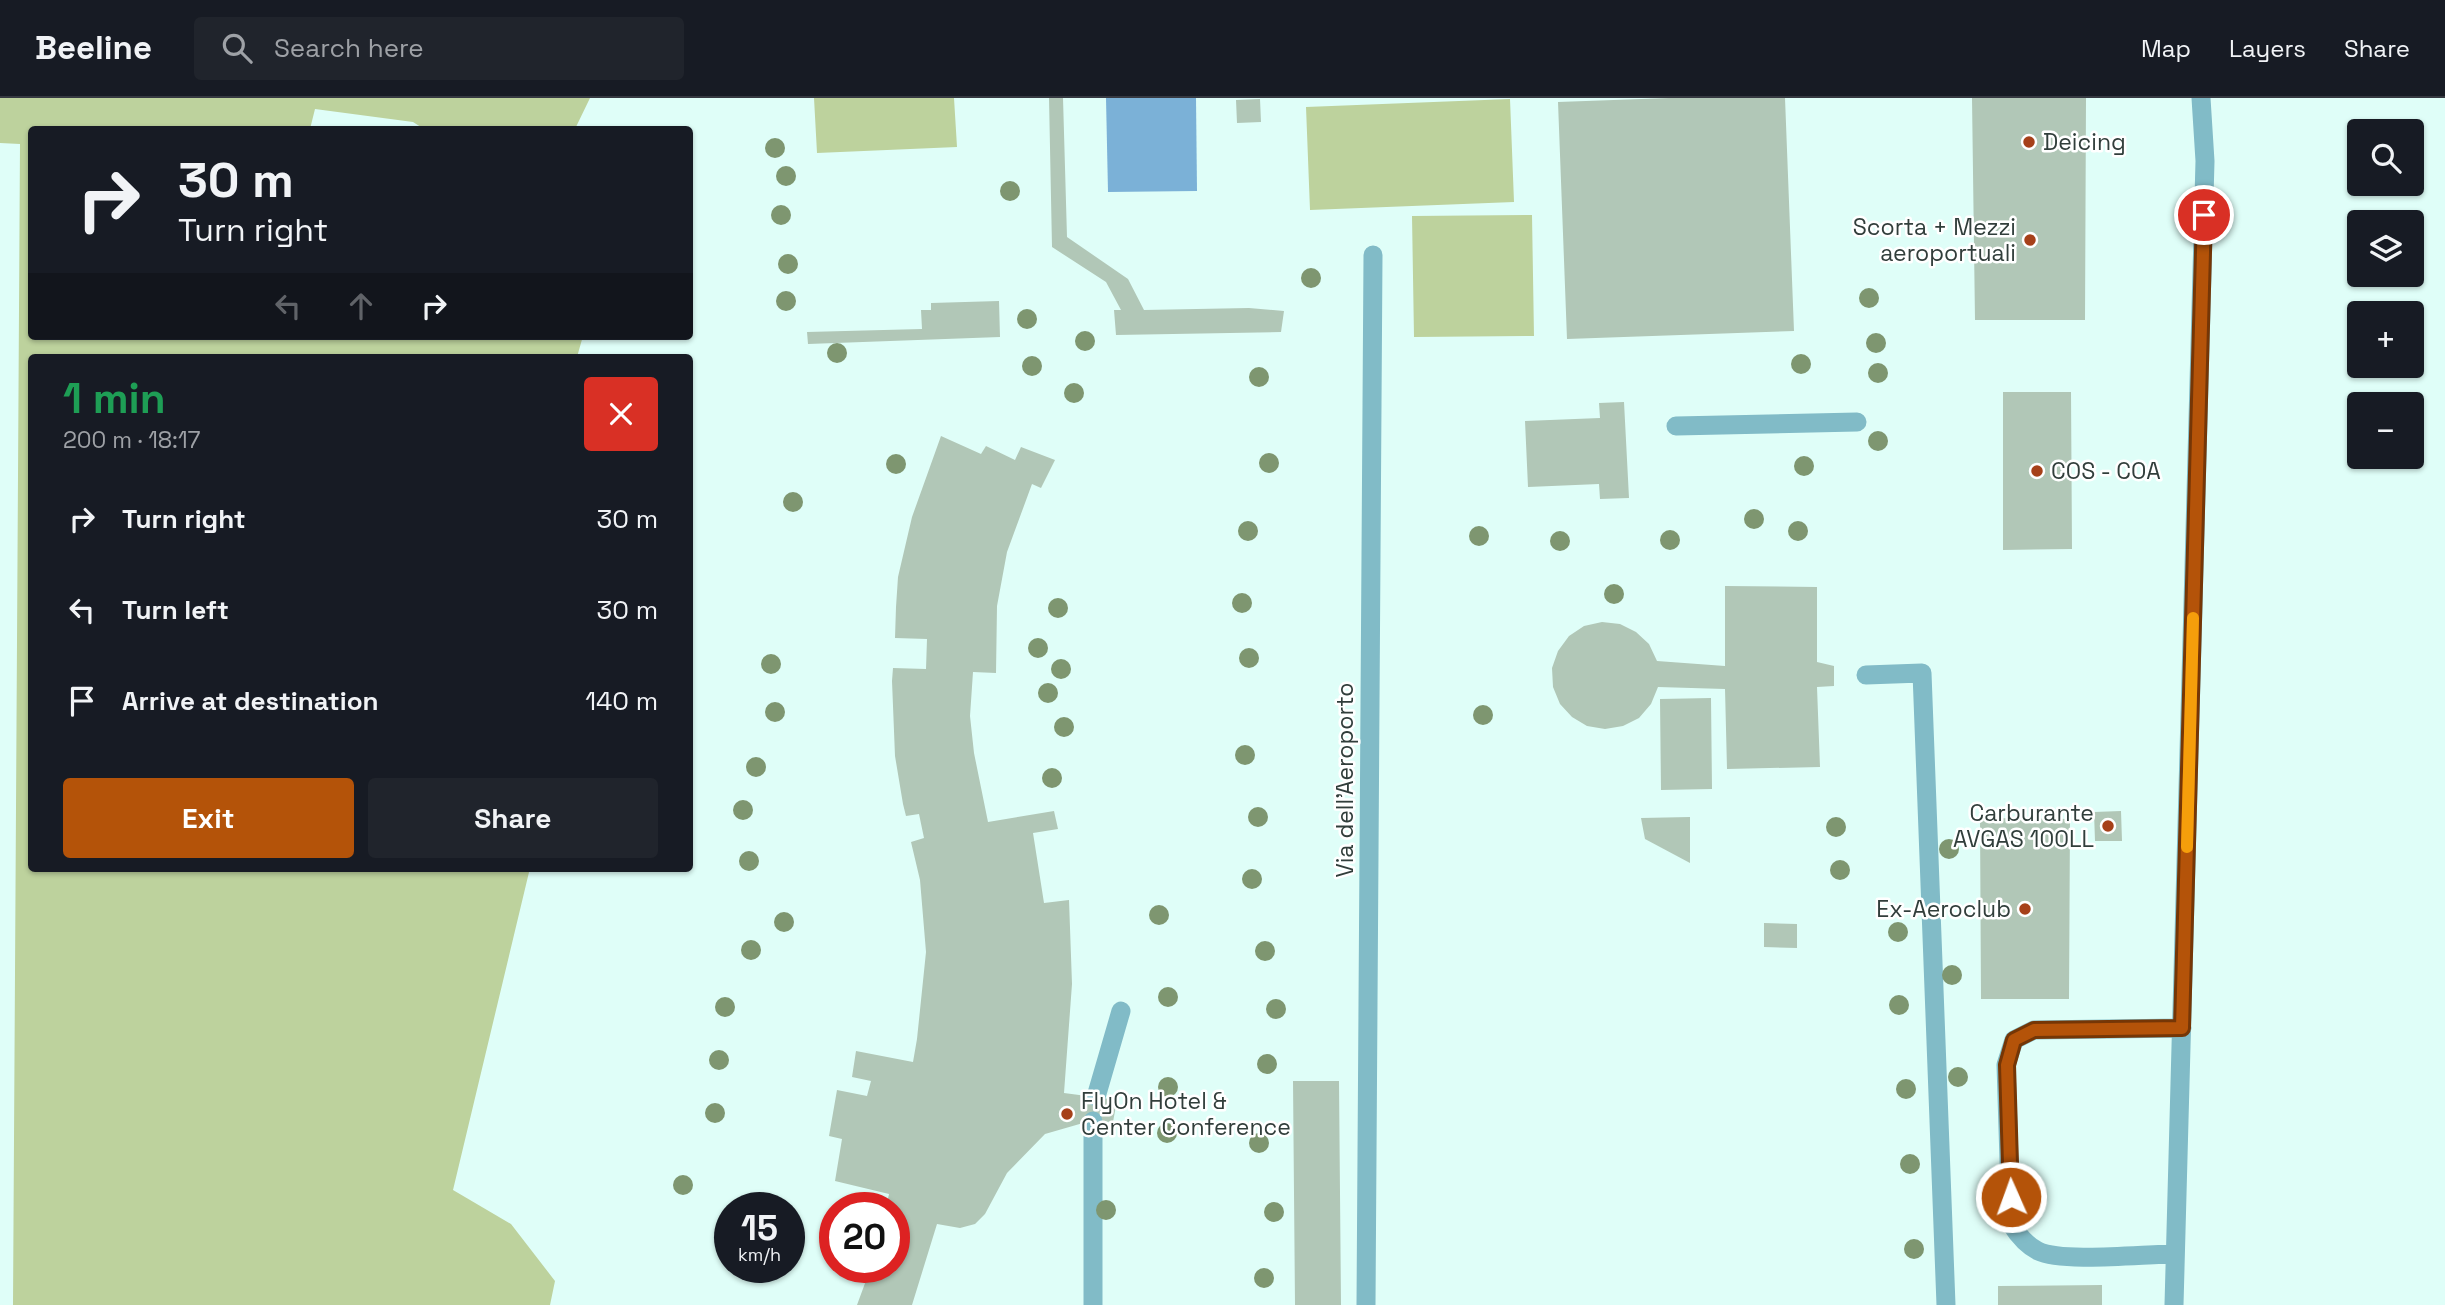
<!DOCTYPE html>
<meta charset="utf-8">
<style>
:root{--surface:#171b24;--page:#20242c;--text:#f1f3f6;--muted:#9ea1a6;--line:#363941;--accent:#b45309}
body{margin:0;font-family:"Space Grotesk",sans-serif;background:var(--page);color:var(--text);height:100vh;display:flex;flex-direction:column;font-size:26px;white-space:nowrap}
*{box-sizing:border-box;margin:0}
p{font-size:23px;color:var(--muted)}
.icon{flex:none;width:38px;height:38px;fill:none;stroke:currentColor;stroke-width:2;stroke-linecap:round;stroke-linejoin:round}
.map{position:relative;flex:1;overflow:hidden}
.panel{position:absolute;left:28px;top:256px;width:665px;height:518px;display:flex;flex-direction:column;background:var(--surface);border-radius:7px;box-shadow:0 2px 5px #0004}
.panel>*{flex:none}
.hud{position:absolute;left:28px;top:28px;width:665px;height:214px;border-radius:7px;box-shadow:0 2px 5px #0004;background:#171b24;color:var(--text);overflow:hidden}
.tools{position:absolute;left:2347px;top:21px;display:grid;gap:14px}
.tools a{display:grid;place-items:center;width:77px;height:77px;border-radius:7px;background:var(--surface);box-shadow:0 2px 5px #0004;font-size:35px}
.speed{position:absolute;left:714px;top:1094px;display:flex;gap:14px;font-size:35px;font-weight:700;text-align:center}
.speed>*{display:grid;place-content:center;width:91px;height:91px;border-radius:50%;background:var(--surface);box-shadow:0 2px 5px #0004;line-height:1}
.speed small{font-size:18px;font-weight:400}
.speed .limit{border:10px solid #d22;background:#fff;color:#111}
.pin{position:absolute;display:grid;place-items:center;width:60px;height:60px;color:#fff;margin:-30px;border:4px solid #fff;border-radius:50%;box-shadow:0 2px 7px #0007}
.me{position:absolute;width:77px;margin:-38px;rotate:358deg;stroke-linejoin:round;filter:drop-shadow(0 0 5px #0008)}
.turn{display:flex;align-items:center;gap:24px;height:147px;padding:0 35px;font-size:32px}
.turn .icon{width:91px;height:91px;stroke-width:2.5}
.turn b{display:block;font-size:49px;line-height:60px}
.lanes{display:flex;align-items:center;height:66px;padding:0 35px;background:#0003;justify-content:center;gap:35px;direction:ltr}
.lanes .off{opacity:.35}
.round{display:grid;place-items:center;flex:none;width:74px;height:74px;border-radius:7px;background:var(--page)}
.overview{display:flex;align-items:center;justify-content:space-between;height:119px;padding:0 35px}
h1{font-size:42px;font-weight:600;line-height:52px;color:#1e9e55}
.button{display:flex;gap:14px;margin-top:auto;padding:14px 35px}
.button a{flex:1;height:80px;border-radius:7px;background:var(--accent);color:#fff;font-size:28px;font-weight:600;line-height:80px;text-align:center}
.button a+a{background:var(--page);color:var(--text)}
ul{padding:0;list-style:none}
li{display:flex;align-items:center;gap:21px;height:91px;padding:0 35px}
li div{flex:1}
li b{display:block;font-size:26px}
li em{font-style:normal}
header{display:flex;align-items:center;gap:42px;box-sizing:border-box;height:98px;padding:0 35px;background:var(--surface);border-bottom:2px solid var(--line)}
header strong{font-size:33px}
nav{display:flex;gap:38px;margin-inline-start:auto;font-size:24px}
.search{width:490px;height:63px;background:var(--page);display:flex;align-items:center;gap:18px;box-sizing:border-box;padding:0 24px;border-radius:7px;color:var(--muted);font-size:26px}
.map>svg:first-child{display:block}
.green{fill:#bdd29d}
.water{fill:#7bb1d7}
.building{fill:#b1c7b7}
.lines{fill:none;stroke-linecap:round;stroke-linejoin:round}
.service{stroke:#81bbc7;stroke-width:19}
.minor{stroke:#81bbc7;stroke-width:19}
.tree{fill:#7e9670}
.route-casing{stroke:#753606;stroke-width:18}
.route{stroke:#b45309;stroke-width:12}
.slow{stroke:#f59e0b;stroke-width:12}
.poi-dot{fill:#a64019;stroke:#fff;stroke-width:2.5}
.labels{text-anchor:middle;stroke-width:5;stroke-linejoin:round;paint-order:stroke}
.poi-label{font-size:23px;fill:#313e3b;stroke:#fff;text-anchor:start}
.street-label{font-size:23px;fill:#313e3b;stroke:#fff}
</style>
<header>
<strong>Beeline</strong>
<div class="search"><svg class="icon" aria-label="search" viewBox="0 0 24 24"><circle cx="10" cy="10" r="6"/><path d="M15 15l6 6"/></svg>Search here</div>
<nav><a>Map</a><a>Layers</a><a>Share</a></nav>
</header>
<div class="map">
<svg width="2445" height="1207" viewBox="0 0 2445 1207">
<rect width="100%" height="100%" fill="#dffef8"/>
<!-- green -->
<path class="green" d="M0,0H590L575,31H424L413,24L315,11L310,31L32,32V238H583L577,259H32V770H530L453,1092L511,1126L555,1183L550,1207H13L20,46L0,45Z
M814,0H954L957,49L817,55Z
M1510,1L1514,104L1310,112L1306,9Z
M1532,117L1534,238L1414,239L1412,118Z"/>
<!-- water -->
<path class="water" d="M1106,0H1196L1197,93L1108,94Z"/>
<!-- building -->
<path class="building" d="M1049,0H1063L1067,139L1128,181L1144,212L1249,210L1284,213L1281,234L1116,237L1114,212H1121L1106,184L1052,149Z
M1669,0H1785L1794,233L1567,241L1558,4Z
M1972,0H2086L2085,222H1975Z
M1260,1L1261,24L1237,25L1236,2Z
M999,203L1000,239L808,246L807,234L922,231L921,212H931V205Z
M2003,294H2071L2072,451L2003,452Z
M1624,304L1629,400L1600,401L1599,386L1528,389L1525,323L1600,320L1599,305Z
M941,338L981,356L986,348L1015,362L1021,349L1055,362L1041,390L1032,386L1007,454L997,508L996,575L973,574L970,618L974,655L988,724L1054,713L1058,731L1033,735L1044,805L1069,802L1072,886L1064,995L1117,1002L1113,1024L1090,1023L1045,1036L1007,1075L985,1116L975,1126L960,1130L937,1126L912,1207H857L871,1169H894V1110H886L889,1096L835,1083L842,1041L829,1038L837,992L867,998L871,983L852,979L856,953L913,964L917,941L926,854L920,782L911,744L924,740L919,716L906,718L903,706L895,658L892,583L893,570L926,571L927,541L895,540L896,509L898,479L912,419Z
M1725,488L1817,489V564L1834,568V588L1817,589L1820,669L1727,671L1725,591L1658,589L1651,606L1639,620L1623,628L1605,631L1587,628L1572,619L1560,606L1553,589L1552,570L1558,553L1569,538L1584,528L1602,524L1620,526L1636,534L1649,546L1657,563L1725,568Z
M1711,600L1712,691L1661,692L1660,601Z
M2121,713L2122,743H2095L2094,714Z
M1690,719V765L1645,741L1641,720Z
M1980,720L2070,721L2069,901H1981Z
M1764,825L1797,826V850L1764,849Z
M1293,983H1339L1341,1207H1295Z
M2102,1187V1207H1998V1188Z"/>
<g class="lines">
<!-- service -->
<path class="service" d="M1096,999L1121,913
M2175,1156C2144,1156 2063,1165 2038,1153C2026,1147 2018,1137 2011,1126L2006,967L2014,942L2034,932L2182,930
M2174,1207L2205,63L2201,0"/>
<!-- minor -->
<path class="minor" d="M1676,328L1857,324
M1866,577L1922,575L1946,1207
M1093,1207V1023
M1366,1207L1373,157"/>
</g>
<!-- trees -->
<g class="tree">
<circle cx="775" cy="50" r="10"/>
<circle cx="786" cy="78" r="10"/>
<circle cx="1010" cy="93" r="10"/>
<circle cx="781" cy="117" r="10"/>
<circle cx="788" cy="166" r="10"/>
<circle cx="1311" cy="180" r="10"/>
<circle cx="1869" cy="200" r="10"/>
<circle cx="786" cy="203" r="10"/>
<circle cx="1027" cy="221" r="10"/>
<circle cx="1085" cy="243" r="10"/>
<circle cx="1876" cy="245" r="10"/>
<circle cx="837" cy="255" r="10"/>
<circle cx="1801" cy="266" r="10"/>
<circle cx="1032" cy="268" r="10"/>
<circle cx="1878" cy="275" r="10"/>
<circle cx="1259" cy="279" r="10"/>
<circle cx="1074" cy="295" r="10"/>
<circle cx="1878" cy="343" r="10"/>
<circle cx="1269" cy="365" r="10"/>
<circle cx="896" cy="366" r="10"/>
<circle cx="1804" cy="368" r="10"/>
<circle cx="793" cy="404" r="10"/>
<circle cx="1754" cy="421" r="10"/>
<circle cx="1248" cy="433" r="10"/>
<circle cx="1798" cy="433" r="10"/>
<circle cx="1479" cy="438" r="10"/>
<circle cx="1670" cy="442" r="10"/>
<circle cx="1560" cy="443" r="10"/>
<circle cx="1614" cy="496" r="10"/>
<circle cx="1242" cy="505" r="10"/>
<circle cx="1058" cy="510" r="10"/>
<circle cx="1038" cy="550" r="10"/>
<circle cx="1249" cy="560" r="10"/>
<circle cx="771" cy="566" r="10"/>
<circle cx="1061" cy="571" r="10"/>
<circle cx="1048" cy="595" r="10"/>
<circle cx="775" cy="614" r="10"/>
<circle cx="1483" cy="617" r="10"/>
<circle cx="1064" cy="629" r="10"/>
<circle cx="1245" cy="657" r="10"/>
<circle cx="756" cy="669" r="10"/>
<circle cx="1052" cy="680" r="10"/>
<circle cx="743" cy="712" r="10"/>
<circle cx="1258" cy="719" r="10"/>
<circle cx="1836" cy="729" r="10"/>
<circle cx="1949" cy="751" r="10"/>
<circle cx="749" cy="763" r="10"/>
<circle cx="1840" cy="772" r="10"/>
<circle cx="1252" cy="781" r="10"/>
<circle cx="1159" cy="817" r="10"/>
<circle cx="784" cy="824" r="10"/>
<circle cx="1898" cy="834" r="10"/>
<circle cx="751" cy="852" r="10"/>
<circle cx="1265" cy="853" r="10"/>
<circle cx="1952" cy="877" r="10"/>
<circle cx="1168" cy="899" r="10"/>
<circle cx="1899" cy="907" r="10"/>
<circle cx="725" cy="909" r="10"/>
<circle cx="1276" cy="911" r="10"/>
<circle cx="719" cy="962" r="10"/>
<circle cx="1267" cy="966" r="10"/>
<circle cx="1958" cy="979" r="10"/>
<circle cx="1168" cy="989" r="10"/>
<circle cx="1906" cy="991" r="10"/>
<circle cx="715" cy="1015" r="10"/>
<circle cx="1167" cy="1035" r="10"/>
<circle cx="1259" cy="1045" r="10"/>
<circle cx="1910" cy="1066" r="10"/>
<circle cx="683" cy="1087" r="10"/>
<circle cx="1106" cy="1112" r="10"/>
<circle cx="1274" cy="1114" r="10"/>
<circle cx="1914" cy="1151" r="10"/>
<circle cx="1264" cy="1180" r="10"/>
</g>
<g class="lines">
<defs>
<path id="route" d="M2011,1099L2007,967L2014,942L2034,932L2182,930L2204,117"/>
</defs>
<!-- route casing -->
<use href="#route" class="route-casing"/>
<!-- route -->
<use href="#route" class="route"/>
<!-- slow -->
<path class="slow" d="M2187,749L2193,520"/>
</g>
<!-- markers -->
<g class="poi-dot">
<circle cx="2029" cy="44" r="7"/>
<circle cx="2030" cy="142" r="7"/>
<circle cx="2037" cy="373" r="7"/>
<circle cx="2108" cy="728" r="7"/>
<circle cx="2025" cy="811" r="7"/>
<circle cx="1067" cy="1016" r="7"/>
</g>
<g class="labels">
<!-- poi labels -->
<g class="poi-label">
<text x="2043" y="52">Deicing</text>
<text x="2016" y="137" text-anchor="end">Scorta + Mezzi<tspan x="2016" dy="26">aeroportuali</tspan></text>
<text x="2051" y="381">COS - COA</text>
<text x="2094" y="723" text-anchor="end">Carburante<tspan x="2094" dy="26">AVGAS 100LL</tspan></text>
<text x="2011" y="819" text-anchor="end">Ex-Aeroclub</text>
<text x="1081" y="1011">FlyOn Hotel &amp;<tspan x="1081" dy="26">Center Conference</tspan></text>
</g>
<!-- street labels -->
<g class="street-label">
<text transform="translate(1345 682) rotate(-90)" y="8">Via dell'Aeroporto</text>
</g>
</g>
</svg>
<div class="tools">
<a><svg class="icon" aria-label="search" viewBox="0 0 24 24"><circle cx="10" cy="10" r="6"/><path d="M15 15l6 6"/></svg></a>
<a><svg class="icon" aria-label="layers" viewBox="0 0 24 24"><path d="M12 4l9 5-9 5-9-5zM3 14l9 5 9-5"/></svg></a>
<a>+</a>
<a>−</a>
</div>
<div class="speed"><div>15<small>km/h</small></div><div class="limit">20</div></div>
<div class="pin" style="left:2204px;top:117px;background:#d93025"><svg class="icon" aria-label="arrive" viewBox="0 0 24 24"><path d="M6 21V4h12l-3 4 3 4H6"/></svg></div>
<svg class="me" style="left:2011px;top:1099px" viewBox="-20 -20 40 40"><circle r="17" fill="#b45309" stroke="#fff" stroke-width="3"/><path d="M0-11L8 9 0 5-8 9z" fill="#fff"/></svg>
<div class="hud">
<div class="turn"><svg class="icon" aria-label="right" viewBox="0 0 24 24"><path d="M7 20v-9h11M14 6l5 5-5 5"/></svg><div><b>30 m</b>Turn right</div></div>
<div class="lanes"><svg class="icon off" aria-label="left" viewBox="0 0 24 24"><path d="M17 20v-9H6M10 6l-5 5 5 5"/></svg><svg class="icon off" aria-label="ahead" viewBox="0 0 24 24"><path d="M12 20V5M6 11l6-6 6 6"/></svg><svg class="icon" aria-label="right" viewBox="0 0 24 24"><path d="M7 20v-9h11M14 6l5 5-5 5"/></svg></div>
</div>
<section class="panel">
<div class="overview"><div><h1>1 min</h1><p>200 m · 18:17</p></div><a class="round" style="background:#d93025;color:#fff"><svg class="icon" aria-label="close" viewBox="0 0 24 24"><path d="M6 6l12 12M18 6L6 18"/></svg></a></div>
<ul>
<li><svg class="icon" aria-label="right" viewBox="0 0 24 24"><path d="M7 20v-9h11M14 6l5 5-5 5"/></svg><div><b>Turn right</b></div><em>30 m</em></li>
<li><svg class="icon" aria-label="left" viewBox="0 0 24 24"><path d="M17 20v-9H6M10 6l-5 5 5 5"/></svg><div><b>Turn left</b></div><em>30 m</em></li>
<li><svg class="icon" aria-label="arrive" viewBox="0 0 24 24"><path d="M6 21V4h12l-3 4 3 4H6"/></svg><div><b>Arrive at destination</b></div><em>140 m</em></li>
</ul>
<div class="button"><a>Exit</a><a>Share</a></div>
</section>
</div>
